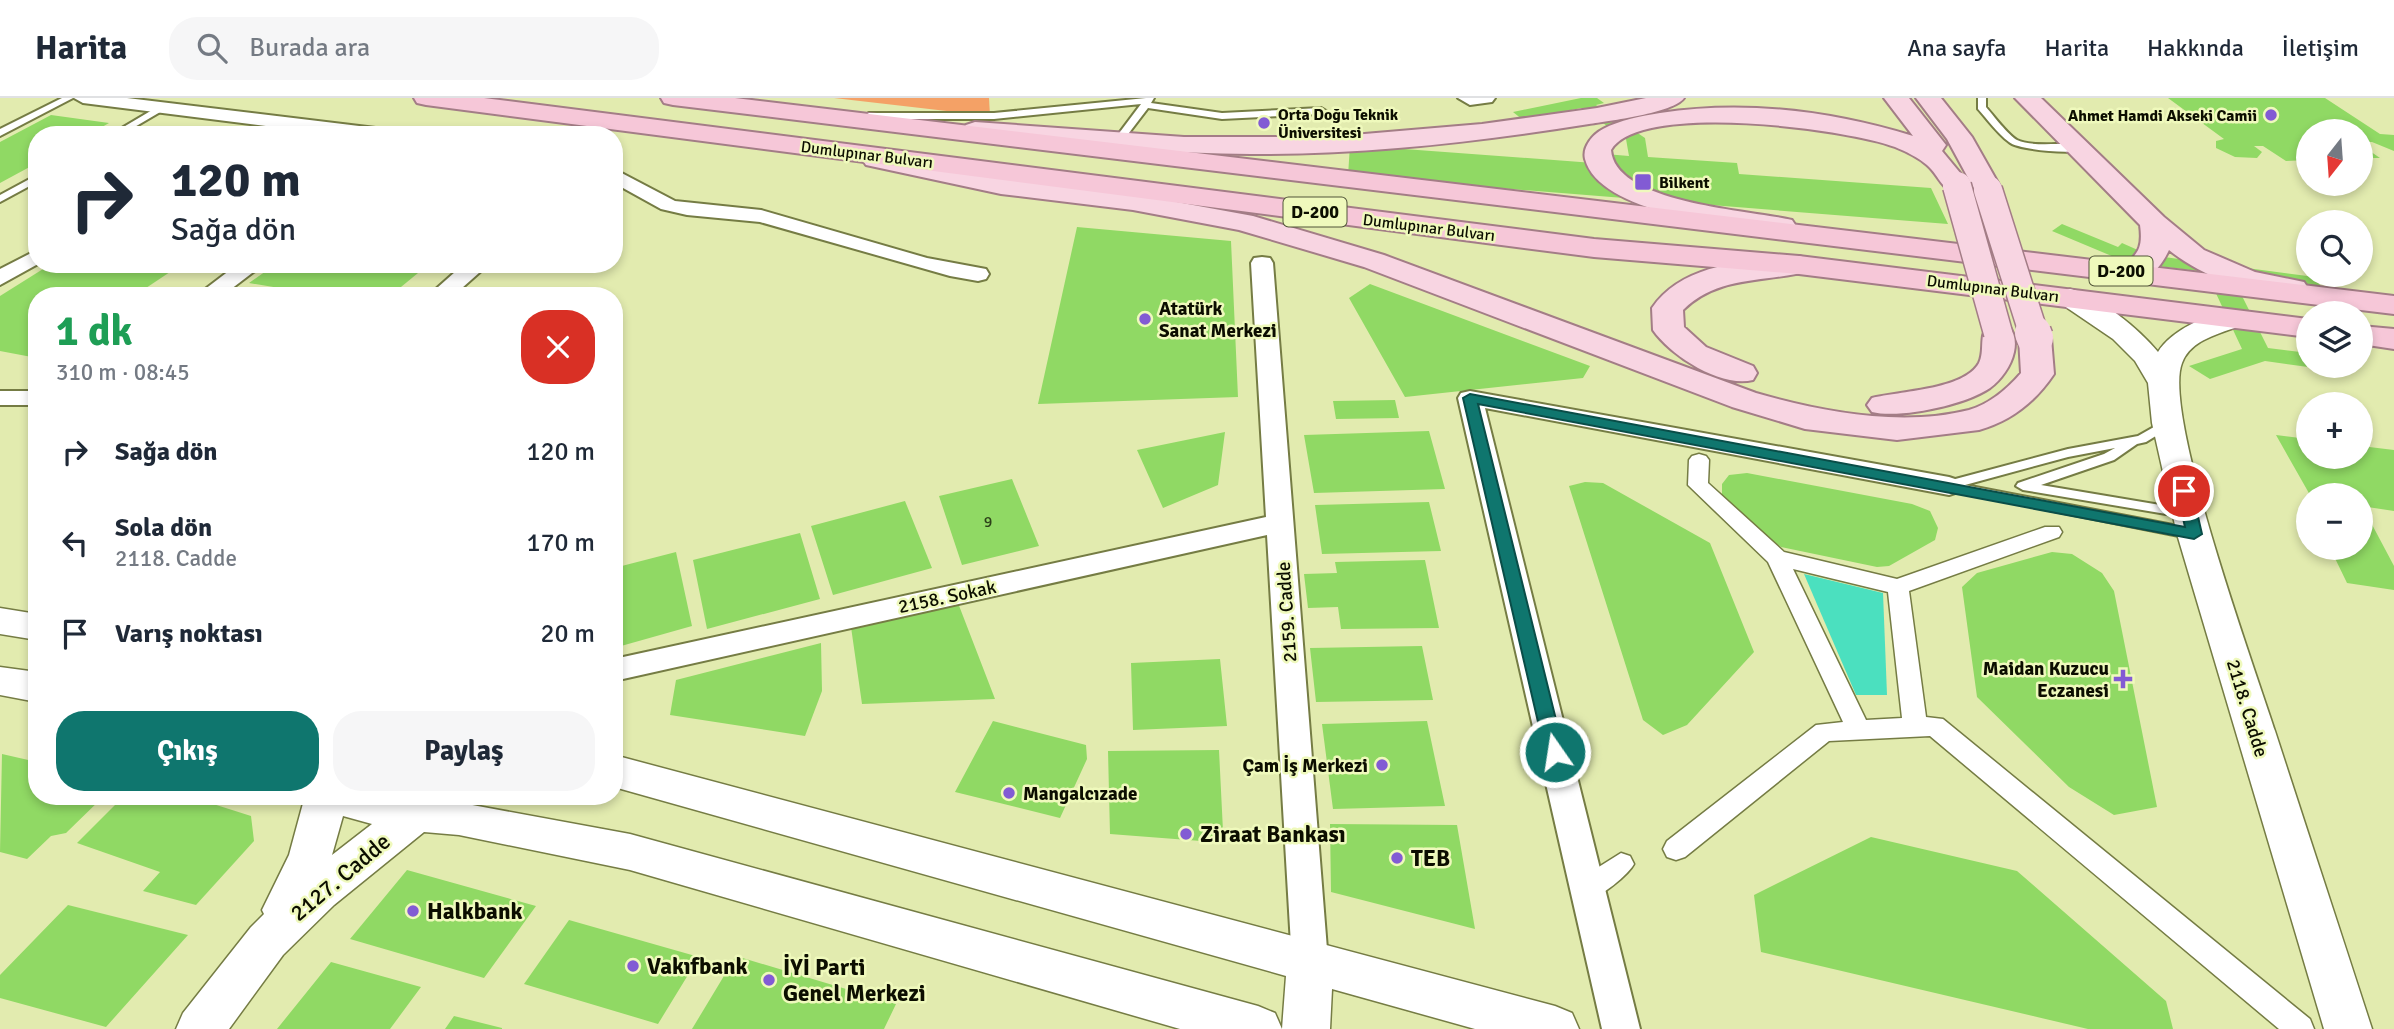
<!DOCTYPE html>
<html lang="tr">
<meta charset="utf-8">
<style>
:root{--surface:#fff;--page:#f6f6f7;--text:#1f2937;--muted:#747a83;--line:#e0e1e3;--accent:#0f766e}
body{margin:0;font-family:Signika,sans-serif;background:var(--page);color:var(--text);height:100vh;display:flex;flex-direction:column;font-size:26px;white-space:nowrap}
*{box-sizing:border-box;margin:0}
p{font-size:23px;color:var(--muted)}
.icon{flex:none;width:38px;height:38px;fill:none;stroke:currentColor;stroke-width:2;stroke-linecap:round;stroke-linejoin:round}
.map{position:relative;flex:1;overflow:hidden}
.details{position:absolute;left:28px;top:189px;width:595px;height:518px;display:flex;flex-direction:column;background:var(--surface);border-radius:28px;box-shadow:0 4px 10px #0003}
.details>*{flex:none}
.top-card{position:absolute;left:28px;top:28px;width:595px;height:147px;border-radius:28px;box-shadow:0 4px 10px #0003;background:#fff;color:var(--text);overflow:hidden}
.needle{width:46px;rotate:197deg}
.buttons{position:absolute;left:2296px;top:21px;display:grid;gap:14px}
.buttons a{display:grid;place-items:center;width:77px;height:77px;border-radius:50%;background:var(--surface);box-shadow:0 4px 10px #0003;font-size:35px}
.pin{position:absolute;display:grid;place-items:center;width:60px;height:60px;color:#fff;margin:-30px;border:4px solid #fff;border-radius:50%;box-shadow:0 2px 7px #0007}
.me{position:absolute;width:77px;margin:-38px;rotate:347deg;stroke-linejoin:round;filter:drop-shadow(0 0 5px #0008)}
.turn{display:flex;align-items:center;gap:24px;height:147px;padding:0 28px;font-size:32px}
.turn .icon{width:91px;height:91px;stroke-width:2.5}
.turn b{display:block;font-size:49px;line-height:60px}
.round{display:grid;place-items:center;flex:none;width:74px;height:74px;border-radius:28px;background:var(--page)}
.headline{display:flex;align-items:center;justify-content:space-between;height:119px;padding:0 28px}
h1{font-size:42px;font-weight:700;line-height:52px;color:#1e9e55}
.primary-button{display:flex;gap:14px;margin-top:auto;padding:14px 28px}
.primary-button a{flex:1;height:80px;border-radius:28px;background:var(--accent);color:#fff;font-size:28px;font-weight:700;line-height:80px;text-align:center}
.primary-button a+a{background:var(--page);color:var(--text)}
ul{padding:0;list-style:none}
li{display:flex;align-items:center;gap:21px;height:91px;padding:0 28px}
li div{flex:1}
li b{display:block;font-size:26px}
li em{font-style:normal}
header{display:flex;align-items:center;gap:42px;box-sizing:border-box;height:98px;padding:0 35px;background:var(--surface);border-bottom:2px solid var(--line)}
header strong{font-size:33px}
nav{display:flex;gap:38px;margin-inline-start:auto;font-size:24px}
.search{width:490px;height:63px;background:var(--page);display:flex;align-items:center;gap:18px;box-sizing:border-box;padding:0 24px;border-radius:28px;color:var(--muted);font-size:26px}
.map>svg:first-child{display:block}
.green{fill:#f4a166}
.water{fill:#4be0bf}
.building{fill:#90d964}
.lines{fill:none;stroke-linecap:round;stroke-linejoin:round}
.service-casing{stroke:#757c44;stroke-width:4}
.pedestrian-casing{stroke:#757c44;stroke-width:3}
.minor-casing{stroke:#757c44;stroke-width:4}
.tertiary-casing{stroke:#757c44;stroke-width:3}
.primary-casing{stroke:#a37d86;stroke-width:4}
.trunk-casing{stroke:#a37d86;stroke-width:4}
.service{fill:#fff;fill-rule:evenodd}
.pedestrian{fill:#fff;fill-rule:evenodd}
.minor{fill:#fff;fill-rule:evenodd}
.tertiary{fill:#fff;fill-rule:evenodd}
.primary{fill:#f8d5e2;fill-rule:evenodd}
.trunk{fill:#f6c7d8;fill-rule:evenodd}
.primary-bridge-far1-casing{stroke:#a37d86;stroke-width:31;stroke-linecap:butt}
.primary-bridge-casing{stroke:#a37d86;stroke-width:39;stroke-linecap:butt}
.primary-bridge-far1{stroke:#f8d5e2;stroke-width:28}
.primary-bridge{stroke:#f8d5e2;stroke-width:36}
.route{fill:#0f766e;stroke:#0a4d48;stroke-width:2}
.poi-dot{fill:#825bd4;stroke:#eff9bc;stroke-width:2.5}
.labels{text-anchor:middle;stroke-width:5;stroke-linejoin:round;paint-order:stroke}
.far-poi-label{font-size:16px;font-weight:bold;fill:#0c0e00;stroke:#eff9bc;text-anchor:start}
.far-street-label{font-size:16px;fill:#0c0e00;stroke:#eff9bc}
.number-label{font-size:16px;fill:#2d4119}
.shield{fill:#eff9bc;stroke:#505438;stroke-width:2}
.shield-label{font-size:18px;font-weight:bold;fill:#0c0e00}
.poi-label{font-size:19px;font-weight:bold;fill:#0c0e00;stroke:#eff9bc;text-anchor:start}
.street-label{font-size:19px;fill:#0c0e00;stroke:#eff9bc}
.near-poi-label{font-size:23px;font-weight:bold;fill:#0c0e00;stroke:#eff9bc;text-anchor:start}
.near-street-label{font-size:23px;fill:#0c0e00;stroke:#eff9bc}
</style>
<header>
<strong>Harita</strong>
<div class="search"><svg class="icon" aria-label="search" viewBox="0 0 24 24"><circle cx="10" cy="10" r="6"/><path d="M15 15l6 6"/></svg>Burada ara</div>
<nav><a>Ana sayfa</a><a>Harita</a><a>Hakkında</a><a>İletişim</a></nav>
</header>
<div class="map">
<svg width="2394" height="931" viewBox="0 0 2394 931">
<rect width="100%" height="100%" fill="#e2ebaf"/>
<!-- green -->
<path class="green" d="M834,0H989L990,18Z"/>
<!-- water -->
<path class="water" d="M1804,476L1883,495L1887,597H1856Z"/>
<!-- building -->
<path class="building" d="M1581,0H1597L1604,5L1596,7L1645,40L1648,59L1737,65L1739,76L1931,90L1948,126L1348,78L1350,47L1607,66L1605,56L1629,58L1626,41L1581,10L1523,22L1513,14Z
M2168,0H2325L2380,36L2394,37V53L2372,44H2361V33H2308V62L2286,63L2263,48H2254L2262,54L2257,60L2235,59L2216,50V43L2224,41Z
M51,17L109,25L88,37H37V65L0,85V44Z
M144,30L181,35L180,37H132Z
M2361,47L2380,60H2361Z
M2062,126L2118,149L2122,145L2149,157L2315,179L2323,192L2233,180L2268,250L2300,254L2308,269L2265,263L2210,281L2189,268L2242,251L2206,174L2126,164L2052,133Z
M1077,129L1231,143L1238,299L1038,306Z
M51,166H182L134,198H37V260L0,253V198Z
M276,166H429L390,198H327L249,185Z
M1370,186L1590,268L1583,280L1405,299L1349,200Z
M1395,302L1399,320L1336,321L1333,303Z
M1429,333L1445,391L1314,395L1304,337Z
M1225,334L1218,387L1163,410L1137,352Z
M2276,337L2308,341V359H2361V348L2394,352V413L2361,408V397H2310Z
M1747,375L1912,406L1930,413L1938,430L1935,442L1889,468L1877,469L1781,449L1722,402V386L1729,377Z
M1012,381L1039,448L962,467L939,398Z
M1585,384L1603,385L1710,445L1754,554L1687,627L1663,637L1643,622L1569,388Z
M905,403L932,470L833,497L811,428Z
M1429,404L1441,453L1322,456L1315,407Z
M2361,418L2368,419L2394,468V492L2347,485L2330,450H2361Z
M800,435L820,501L707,531L693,462Z
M676,454L692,528L614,550V470Z
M2052,454L2072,456L2102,475L2114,493L2157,709L2114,717L2069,689L1977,599L1962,489L1977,475Z
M1425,462L1439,530L1341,531L1338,509L1308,510L1304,476L1337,475L1335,464Z
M958,505L995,601L862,606L851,529Z
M821,545L822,593L805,638L670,617L676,582Z
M1422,548L1433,602L1316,604L1310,550Z
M1220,561L1227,628L1133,632L1131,565Z
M993,623L1086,647L1087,661L1060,720L955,694Z
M1427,623L1445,708L1333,711L1322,626Z
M1219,652L1223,733L1214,744L1110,736L1108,653Z
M2,656L37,664V698H104L66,735L51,738L27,761L0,754Z
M124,698H188L251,718L254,743L196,807L143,793L160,774L77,745Z
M1330,726L1457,727L1475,831L1331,794Z
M1871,739L2017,773L2166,903L2173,931H2088L1761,854L1754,797Z
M407,772L536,808L484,880L350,841Z
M68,807L188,837L106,929L0,900V877Z
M569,822L699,859L658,926L524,886Z
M736,858L896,906L884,931H692Z
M331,864L421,889L390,931H277Z
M454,918L502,930V931H445Z"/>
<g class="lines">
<defs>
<path id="service" d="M62,0H73L0,38V31Z
M1146,0H1154L1151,5L1222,15L1321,10L1326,13L1321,16L1222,21L1148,10L1122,44L1119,45L1114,42L1141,6L994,21H869L864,18L869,15H994Z
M1978,0H1986V9C1993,17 2008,37 2017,42C2036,51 2069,41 2085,51C2075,57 2018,52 2009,44C1997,35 1988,22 1978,11Z
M159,8L167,10L121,37H110Z
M37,77V84L0,104V97Z
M2168,321L2174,325L2172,328L2146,344L2137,346L2114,362L2041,387L2190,412L2195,413L2197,416L2195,419L2190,420L2023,392L2016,388L2018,385L2104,356L2115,350L2068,359L1965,387L2194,431L2201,436L2199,439L2194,441L1949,392L1942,388L1948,383L2068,351L2138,338Z"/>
<path id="pedestrian" d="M1699,356L1706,358L1709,362L1708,385L1784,454L1897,481L2045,429H2059L2062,434L2059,439L1909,493L1926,619L1943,621L2310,921L2314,931H2279L1930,638L1829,643L1685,759L1676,762L1667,759L1663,751L1667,743L1816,627L1843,624L1768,464L1688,387L1689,362L1692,358ZM1793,471L1888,494L1902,620L1866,622Z
M1621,755L1630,758L1634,766C1629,776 1600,800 1589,801C1585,801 1581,799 1578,798L1574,790L1578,782Z"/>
<path id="minor" d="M74,0H127L384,31L393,37H337L83,5Z
M1458,0H1495L1492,4L1470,7Z
M614,71L675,103L761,112L927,160L986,171L989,176L986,181L978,183L950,178L760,124L687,117L661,111L614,85Z
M37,152L38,166L0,187V171Z
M1262,159L1270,160L1273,165L1328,864L1323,876L1310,881L1297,876L1292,864L1267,437L614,583V561L1266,419L1251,165L1254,160Z
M238,166H264L222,198H196Z
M464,166H489L453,198H428Z
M0,293H37V307H0Z
M1470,293L1949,379L1958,382L1962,388L1958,394L1949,397L1485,310L1640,931H1602L1458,300L1461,295Z"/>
<path id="tertiary" d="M2070,191C2099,198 2139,231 2158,254C2171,232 2217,209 2242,215L2246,221L2242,227C2220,236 2191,241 2182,265C2162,315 2255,571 2275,633C2307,732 2340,832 2372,931H2324L2177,436L2152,325L2148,285L2135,263L2113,241L2060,205L2056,199L2060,193Z
M0,510L37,516V542L0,536Z
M0,569L37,574V604L0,597Z
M614,657L1555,908L1572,915L1579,931H1475L1332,891L1330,931H1282L1286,878L614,689Z
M305,698H439L440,701L630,736L1258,908L1275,915L1282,931H1180L630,772L459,737L424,734L334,807L283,857L229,931H176L183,915L251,829L264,816L262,812L289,757ZM343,718L372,726L332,757Z"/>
<path id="primary" d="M1646,0H1684C1674,15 1608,23 1589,26C1477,44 1364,57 1251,56C1158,56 1067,45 975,40L966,37L962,32L966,27L975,24L1184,39H1329L1482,26L1597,10Z
M1884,0H1909L1946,47L1942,53L1971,88L1967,94C1943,100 1942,80 1927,67C1919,60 1905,53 1895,49C1848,31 1640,3 1611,52C1615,106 1751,112 1792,122L1796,128L1792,134L1782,137C1735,128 1599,116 1585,61C1582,49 1593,36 1603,31C1620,22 1641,18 1660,15C1745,2 1831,13 1913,38Z
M1916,0H1941L1972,39L2002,92L1998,98L1988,100L1978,98L1947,41Z
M2015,0H2041L2164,119L2204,152L2255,174L2304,184L2308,190L2304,196C2265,206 2198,176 2169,152C2160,171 2146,187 2124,181L2120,175C2134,155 2144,156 2140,127Z
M875,53L1001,80L1133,96L1253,118L1384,157L1756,295C1821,314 1902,329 1969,312C1990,306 2008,290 2021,275L2019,240L2024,233L2035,230L2046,233L2051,240L2054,276C2036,303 2011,323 1979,332L1897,342L1805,331L1732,309L1364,169L1239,132L1133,112L1001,96L866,67L862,61L866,55Z
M1799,158L1809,161L1814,167L1809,173C1764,185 1719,177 1683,212L1684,229L1706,249L1753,268L1757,275L1753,282C1721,290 1671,258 1653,232L1652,210C1683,164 1749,163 1799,158Z
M1998,226L2009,228C2015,236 2016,245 2014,254C2011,268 2001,282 1990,290C1965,307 1900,321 1872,314L1867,307L1872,300C1899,293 1964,292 1979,265C1985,253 1979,239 1987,228Z"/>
<path id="trunk" d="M414,0H484L1594,141L1799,158L2308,221V239L1799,176L1594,159L426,7L417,5Z
M661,0H735L2394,198V216L673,7L664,5Z
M2361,228L2394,231V251L2361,246Z"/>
</defs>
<!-- service casing -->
<use href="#service" class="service-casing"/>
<!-- pedestrian casing -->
<use href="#pedestrian" class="pedestrian-casing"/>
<!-- minor casing -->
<use href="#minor" class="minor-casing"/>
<!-- tertiary casing -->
<use href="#tertiary" class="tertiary-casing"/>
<!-- primary casing -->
<use href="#primary" class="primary-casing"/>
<!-- trunk casing -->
<use href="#trunk" class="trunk-casing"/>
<!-- service -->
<use href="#service" class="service"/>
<!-- pedestrian -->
<use href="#pedestrian" class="pedestrian"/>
<!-- minor -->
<use href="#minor" class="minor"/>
<!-- tertiary -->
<use href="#tertiary" class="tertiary"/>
<!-- primary -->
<use href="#primary" class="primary"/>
<!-- trunk -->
<use href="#trunk" class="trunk"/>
<defs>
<path id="primary-bridge-far1" d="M1957,88L1998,235
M1988,92L2034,237"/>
<path id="primary-bridge" d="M2033,235L2035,240"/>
</defs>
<!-- primary-bridge-far1 casing -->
<use href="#primary-bridge-far1" class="primary-bridge-far1-casing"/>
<!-- primary-bridge casing -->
<use href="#primary-bridge" class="primary-bridge-casing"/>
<!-- primary-bridge-far1 -->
<use href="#primary-bridge-far1" class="primary-bridge-far1"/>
<!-- primary-bridge -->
<use href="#primary-bridge" class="primary-bridge"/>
</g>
<!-- route -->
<path class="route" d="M1470,296L2185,429L2177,393L2184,388L2192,393L2202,436L2194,441L1478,306L1564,654L1561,659L1555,661L1548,659L1545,654L1463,300Z"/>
<!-- markers -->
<g class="poi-dot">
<circle cx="2271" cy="17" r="7"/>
<circle cx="1264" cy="25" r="7"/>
<rect x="1634" y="75" width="18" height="18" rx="3.5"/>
<circle cx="1145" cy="221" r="7"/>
<path d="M2119.5 570.5h7v7h7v7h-7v7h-7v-7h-7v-7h7z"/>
<circle cx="1382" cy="667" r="7"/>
<circle cx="1009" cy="695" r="7"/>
<circle cx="1186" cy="736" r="7"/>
<circle cx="1397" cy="760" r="7"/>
<circle cx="413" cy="813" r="7"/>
<circle cx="633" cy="868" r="7"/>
<circle cx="769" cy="882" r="7"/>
</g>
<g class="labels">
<!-- far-poi labels -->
<g class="far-poi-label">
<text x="1278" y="22">Orta Doğu Teknik<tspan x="1278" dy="18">Üniversitesi</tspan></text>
<text x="2257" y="23" text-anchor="end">Ahmet Hamdi Akseki Camii</text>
<text x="1659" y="90">Bilkent</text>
</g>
<!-- far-street labels -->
<g class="far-street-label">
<text transform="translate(867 56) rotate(7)" y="6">Dumlupınar Bulvarı</text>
<text transform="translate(1429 129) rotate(7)" y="6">Dumlupınar Bulvarı</text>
<text transform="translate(1993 190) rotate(7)" y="6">Dumlupınar Bulvarı</text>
</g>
<!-- number labels -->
<g class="number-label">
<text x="988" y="429">9</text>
</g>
<!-- shield labels -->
<g class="shield">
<rect x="1283.5" y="99.5" width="63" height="29" rx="5"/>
<rect x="2089.5" y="158.5" width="63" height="29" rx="5"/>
</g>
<g class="shield-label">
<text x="1315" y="120">D-200</text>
<text x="2121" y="179">D-200</text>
</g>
<!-- poi labels -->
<g class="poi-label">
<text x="1159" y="217">Atatürk<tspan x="1159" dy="22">Sanat Merkezi</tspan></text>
<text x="2109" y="577" text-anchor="end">Maidan Kuzucu<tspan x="2109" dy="22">Eczanesi</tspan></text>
<text x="1368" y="674" text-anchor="end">Çam İş Merkezi</text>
<text x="1023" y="702">Mangalcızade</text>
</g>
<!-- street labels -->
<g class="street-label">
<text transform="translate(947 498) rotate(-12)" y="7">2158. Sokak</text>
<text transform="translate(1286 514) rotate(-94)" y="7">2159. Cadde</text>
<text transform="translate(2248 610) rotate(73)" y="7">2118. Cadde</text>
</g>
<!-- near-poi labels -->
<g class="near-poi-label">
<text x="1200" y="744">Ziraat Bankası</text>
<text x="1411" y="768">TEB</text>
<text x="427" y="821">Halkbank</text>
<text x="647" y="876">Vakıfbank</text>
<text x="783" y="877">İYİ Parti<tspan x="783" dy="26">Genel Merkezi</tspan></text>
</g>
<!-- near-street labels -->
<g class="near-street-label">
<text transform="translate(340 779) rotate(-40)" y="8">2127. Cadde</text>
</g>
</g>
</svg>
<div class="buttons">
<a><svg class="needle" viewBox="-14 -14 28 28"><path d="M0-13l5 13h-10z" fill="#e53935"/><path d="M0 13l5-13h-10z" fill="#747a83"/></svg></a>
<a><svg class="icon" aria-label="search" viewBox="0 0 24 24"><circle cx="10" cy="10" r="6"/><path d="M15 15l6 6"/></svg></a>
<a><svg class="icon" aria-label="layers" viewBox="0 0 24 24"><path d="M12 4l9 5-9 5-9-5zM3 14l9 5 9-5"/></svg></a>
<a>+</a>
<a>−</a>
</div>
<div class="pin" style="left:2184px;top:393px;background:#d93025"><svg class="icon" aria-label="arrive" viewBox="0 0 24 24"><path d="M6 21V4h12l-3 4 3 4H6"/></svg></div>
<svg class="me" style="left:1555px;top:654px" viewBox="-20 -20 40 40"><circle r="17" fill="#0f766e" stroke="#fff" stroke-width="3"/><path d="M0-11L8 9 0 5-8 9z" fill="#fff"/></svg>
<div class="top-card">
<div class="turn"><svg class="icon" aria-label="right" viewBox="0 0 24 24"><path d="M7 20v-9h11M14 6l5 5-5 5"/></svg><div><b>120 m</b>Sağa dön</div></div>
</div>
<section class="details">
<div class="headline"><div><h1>1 dk</h1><p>310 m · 08:45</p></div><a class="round" style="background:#d93025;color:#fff"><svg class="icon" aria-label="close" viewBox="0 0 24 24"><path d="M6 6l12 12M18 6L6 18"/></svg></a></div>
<ul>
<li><svg class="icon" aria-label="right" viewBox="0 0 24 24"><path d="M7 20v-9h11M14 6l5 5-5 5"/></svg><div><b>Sağa dön</b></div><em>120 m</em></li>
<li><svg class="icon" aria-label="left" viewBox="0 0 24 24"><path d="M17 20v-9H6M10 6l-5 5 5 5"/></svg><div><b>Sola dön</b><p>2118. Cadde</p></div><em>170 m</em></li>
<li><svg class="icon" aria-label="arrive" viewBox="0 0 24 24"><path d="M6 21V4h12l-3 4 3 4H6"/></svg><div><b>Varış noktası</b></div><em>20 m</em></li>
</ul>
<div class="primary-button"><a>Çıkış</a><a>Paylaş</a></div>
</section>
</div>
